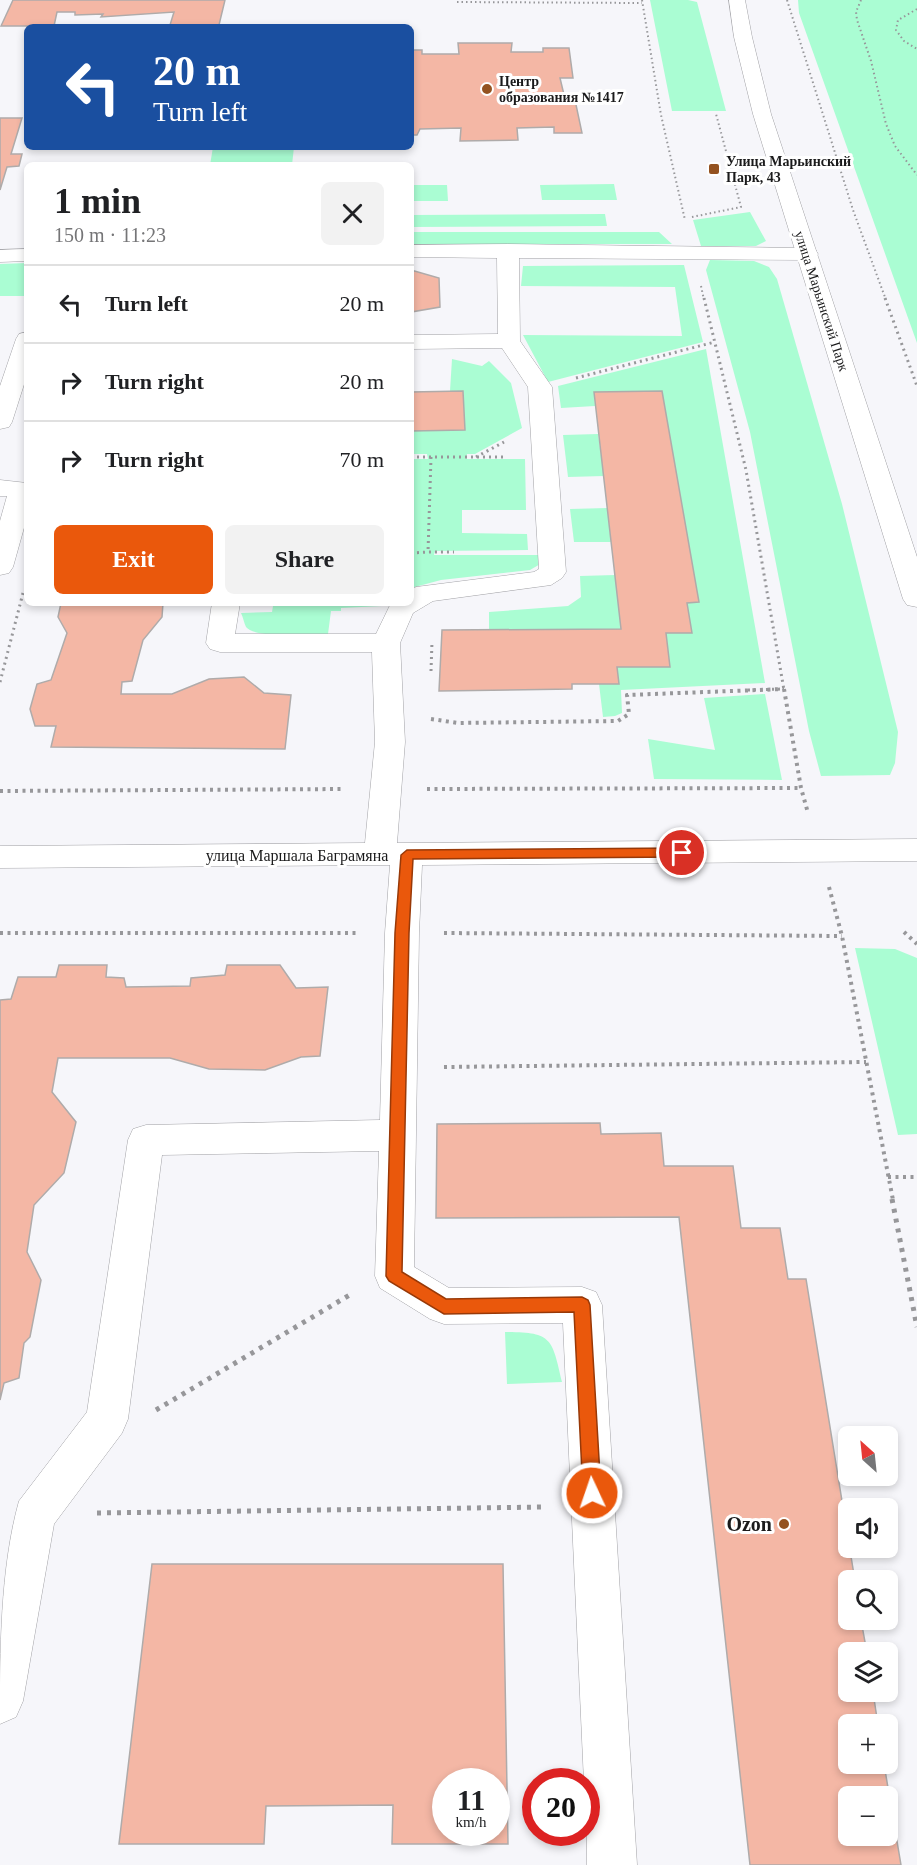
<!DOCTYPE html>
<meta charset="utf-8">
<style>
:root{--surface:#fff;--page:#f2f2f2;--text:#202124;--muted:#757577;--line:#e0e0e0;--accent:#ea580c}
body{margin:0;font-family:"Times New Roman",serif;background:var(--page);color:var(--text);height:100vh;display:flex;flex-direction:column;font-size:22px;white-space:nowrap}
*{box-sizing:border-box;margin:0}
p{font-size:20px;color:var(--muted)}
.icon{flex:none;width:33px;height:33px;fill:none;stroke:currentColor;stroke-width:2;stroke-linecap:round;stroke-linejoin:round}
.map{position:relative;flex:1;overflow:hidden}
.sheet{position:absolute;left:24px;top:162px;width:390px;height:444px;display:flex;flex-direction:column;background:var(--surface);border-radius:9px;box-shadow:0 3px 9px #0003}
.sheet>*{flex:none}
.banner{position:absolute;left:24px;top:24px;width:390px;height:126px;border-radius:9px;box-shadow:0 3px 9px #0003;background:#1a4fa0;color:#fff;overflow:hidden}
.needle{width:39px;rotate:333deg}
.buttons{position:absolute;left:838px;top:1426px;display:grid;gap:12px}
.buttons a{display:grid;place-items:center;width:60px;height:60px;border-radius:9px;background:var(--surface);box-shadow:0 3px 9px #0003;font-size:30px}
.speed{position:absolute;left:432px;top:1768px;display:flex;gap:12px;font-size:30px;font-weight:700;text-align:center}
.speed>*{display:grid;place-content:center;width:78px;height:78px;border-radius:50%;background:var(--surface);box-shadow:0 3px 9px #0003;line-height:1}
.speed small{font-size:15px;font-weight:400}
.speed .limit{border:9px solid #d22;background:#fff;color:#111}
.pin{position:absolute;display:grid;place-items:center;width:51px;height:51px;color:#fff;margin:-26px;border:3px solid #fff;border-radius:50%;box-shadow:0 2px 6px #0007}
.me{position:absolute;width:66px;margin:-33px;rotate:357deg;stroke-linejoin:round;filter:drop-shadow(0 0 4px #0008)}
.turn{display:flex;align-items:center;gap:21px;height:126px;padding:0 30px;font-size:27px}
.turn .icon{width:78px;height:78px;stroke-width:2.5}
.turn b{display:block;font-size:42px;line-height:51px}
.round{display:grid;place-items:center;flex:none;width:63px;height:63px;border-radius:9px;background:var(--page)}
.headline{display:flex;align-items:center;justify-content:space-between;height:102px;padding:0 30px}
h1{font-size:36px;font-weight:600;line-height:45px}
.primary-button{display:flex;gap:12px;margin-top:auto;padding:12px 30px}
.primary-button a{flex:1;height:69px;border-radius:9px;background:var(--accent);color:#fff;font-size:24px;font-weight:600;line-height:69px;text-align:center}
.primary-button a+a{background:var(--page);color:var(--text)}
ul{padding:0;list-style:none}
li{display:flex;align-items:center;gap:18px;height:78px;padding:0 30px;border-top:2px solid var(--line)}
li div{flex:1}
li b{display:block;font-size:22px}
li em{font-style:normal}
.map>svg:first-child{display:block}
.green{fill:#aafdd3}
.building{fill:#f4b7a5;stroke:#afabaa;stroke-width:1.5;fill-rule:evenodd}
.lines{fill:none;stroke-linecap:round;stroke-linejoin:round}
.minor-casing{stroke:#a2a2a6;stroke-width:1}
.major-casing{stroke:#a2a2a6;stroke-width:1}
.path-far3{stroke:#97979a;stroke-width:2;stroke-dasharray:1.5 3;stroke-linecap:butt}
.path-far2{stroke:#97979a;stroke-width:3;stroke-dasharray:2 4;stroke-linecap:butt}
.path-far1{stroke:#97979a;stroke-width:4;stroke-dasharray:3 4.5;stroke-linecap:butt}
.path{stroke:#97979a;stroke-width:5;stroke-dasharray:4 6;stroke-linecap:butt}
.minor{fill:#fff;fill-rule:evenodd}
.major{fill:#fff;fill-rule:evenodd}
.route{fill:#ea580c;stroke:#983908;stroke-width:1.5}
.poi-dot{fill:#945220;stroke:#fff;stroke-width:2}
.labels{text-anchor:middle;stroke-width:6;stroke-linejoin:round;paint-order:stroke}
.far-poi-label{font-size:14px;font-weight:bold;fill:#1a1a1b;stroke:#fff;text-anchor:start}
.far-street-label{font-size:14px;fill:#1a1a1b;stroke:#fff}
.street-label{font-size:16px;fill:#1a1a1b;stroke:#fff}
.near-poi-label{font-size:20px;font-weight:bold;fill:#1a1a1b;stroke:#fff;text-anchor:end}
</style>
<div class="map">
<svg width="917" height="1865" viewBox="0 0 917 1865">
<rect width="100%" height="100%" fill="#f6f6fa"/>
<!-- green -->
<path class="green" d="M650,0H688L697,2L726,111H672Z
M798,0H917V343L799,13Z
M213,147H294L292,165H210Z
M614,184L617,200H542L540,185Z
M411,185H447L448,201H411Z
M750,212L766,241L756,246H701L693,220Z
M605,214L607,226L411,227V215Z
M411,232H659L672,244H411Z
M710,260L754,261L769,267L777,279L842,504L898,732L895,763L890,775L821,776L809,731L750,432L706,270Z
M27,263L25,296H0V264Z
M684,265L703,342L548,382L523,335L682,336L675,287L521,286L523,266Z
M706,349L765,683L621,690L622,713L615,716L603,717L599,684H619L617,667L670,666L666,633H692L687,603L699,602L662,391L594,392L595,406L561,408L558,386Z
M452,359L482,366L489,361L511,383L522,428L475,454H467V459H525L526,510H462V533L527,534L528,550L435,551L434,555H543L542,563L530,570L441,580L411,588V459H428L427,454H411V431L465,430L463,391H450Z
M598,434L604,476L568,477L563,435Z
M607,508L611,542H574L570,509Z
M615,575L621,629L489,630V612L568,606L581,597L580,576Z
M243,603H387L382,606L341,608V611H331L328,634C313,634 255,639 246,627C244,623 243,617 241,613L272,612L273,606H243Z
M765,694L782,780L654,779L648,739L715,750L704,698Z
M855,948L895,949L917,958V1134L898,1135Z
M505,1332C552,1332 552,1338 562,1382L507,1384Z"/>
<!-- building -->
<path class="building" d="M13,0H225L219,25H170L174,12L101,17L103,14L75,15V12H57L54,26H1Z
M458,43H512L511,52H543V48H569L573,78H560L565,99L575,100L582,133H554V127L517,128L518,140L460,141L461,128L420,129L417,135H411V50H422V54H459Z
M0,118H22L11,154H22L19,166L7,167L0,190Z
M411,270L439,278L440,307L411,312Z
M463,391L465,430L411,431V392Z
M662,391L699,602L687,603L692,633H666L670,667H617L619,684H572V689L439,691L442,630L621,629L594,392Z
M61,603H163L162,617L143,640L132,681L122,682L121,694H172L209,679L244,677L264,693L291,695L285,749L51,747L56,726H35L30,709L37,684L51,680L67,633L58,617Z
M59,965H107L106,977L124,978L126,987L190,986L191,978L225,975L227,965H280L296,988L328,987L320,1056L301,1057L265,1070L209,1069L170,1058H58L52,1092L76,1122L64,1173L34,1205L27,1252L41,1280L30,1337L24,1343L19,1378L4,1383L0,1400V1000L11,999L18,977H56Z
M600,1123L601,1134L661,1133L664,1166H733L741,1228H780L788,1279H806L855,1581H849V1620H861L867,1653H849V1692H873L878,1725H849V1764H884L901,1865H750L679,1217L436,1218L437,1124ZM849,1797H888V1836H849Z
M152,1564H503L508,1844H392L393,1805L266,1806L264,1844H119ZM446,1782H496V1833H446Z"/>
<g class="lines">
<defs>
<path id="minor" d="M508,244L807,248L815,249L818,254L815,259L807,260L519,258L520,341L552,387L566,572L562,578L551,585L433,601L413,613L400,643L405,742L397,843L917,839V861L422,865L419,933L414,1267L449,1288L582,1287L596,1292L602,1305L637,1865H587L586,1782H584L563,1323L444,1324L430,1319L380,1288L375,1276L379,1151L162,1155L128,1419L122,1433L54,1524L23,1701L16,1717L0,1724C0,1651 0,1569 19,1501L87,1412L128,1140L133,1129L146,1125L380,1120L385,933L390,865L0,868V846L365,843L375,742L372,652H220L210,649L206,643L212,603H240L235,634H376L391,603H411V590L416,587L534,572L539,569L528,387L502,348L411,349V335L498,334L497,258L411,257V245Z
M27,249V261L0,262V250Z
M27,332V375L12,422L9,427L0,429V386L16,339L19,334Z
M0,480L27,483V517L13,567L9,573L0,575V521L7,496H0Z"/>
<path id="major" d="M729,0H745L752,37L771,114L917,557V607L907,605L903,599L753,114L734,37Z"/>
</defs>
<!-- minor casing -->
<use href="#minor" class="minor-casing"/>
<!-- major casing -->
<use href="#major" class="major-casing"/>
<!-- path-far3 -->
<path class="path-far3" d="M642,0L661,115L685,220
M787,0L853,210L886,300
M861,0L856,12L857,20L871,61L886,124L895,146L917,175
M457,2L642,3
M917,9L898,20L896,30L904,41L917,49
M692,217L741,207L716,114
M701,286L704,300"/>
<!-- path-far2 -->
<path class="path-far2" d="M704,298L746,470L784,690
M885,298L917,386
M576,378L715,342
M411,457H506
M431,457L428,552H454
M476,457L504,442
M411,553L428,552
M431,671L432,642
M0,682L23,593
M748,690L784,689"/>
<!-- path-far1 -->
<path class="path-far1" d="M784,689L801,788L808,813
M431,719L458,723L618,721L629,714L627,695L784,689
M427,789L801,788
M0,791L344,789
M829,887L842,936L893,1200
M904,932L917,944
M0,933H359
M444,933L842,936
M444,1067L866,1062
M888,1177H917"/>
<!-- path -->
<path class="path" d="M892,1199L917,1327
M156,1410L353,1293
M97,1513L546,1507"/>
<!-- minor -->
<use href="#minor" class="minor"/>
<!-- major -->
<use href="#major" class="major"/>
</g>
<!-- route -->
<path class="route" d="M682,848L689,853L682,857L413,859L409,933L402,1272L446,1299L582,1297L588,1300L590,1305L601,1493L598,1499L592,1501L586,1499L583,1493L574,1312L444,1314L389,1281L386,1276L395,933L401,855L407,850Z"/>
<!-- markers -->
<g class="poi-dot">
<circle cx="487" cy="89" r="6"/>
<rect x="708" y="163" width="12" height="12" rx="3"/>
<circle cx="784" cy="1524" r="6"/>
</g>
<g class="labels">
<!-- far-poi labels -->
<g class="far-poi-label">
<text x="499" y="86">Центр<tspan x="499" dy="16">образования №1417</tspan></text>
<text x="726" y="166">Улица Марьинский<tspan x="726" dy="16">Парк, 43</tspan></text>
</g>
<!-- far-street labels -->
<g class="far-street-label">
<text transform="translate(822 301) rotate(72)" y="5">улица Марьинский Парк</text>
</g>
<!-- street labels -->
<g class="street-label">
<text x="297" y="861">улица Маршала Баграмяна</text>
</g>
<!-- near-poi labels -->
<g class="near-poi-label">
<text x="772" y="1531">Ozon</text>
</g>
</g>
</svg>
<div class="buttons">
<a><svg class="needle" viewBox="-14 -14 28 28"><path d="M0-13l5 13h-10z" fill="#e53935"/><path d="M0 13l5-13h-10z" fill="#757577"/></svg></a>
<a><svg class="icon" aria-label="sound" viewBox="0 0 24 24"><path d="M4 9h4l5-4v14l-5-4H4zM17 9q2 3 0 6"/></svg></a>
<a><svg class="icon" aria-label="search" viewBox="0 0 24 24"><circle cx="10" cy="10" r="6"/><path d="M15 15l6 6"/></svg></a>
<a><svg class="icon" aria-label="layers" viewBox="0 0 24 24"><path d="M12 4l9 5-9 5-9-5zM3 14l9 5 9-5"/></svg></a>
<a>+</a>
<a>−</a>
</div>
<div class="speed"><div>11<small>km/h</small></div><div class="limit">20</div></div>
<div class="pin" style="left:682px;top:853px;background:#d93025"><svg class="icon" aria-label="arrive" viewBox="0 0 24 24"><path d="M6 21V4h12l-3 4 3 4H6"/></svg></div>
<svg class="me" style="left:592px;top:1493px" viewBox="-20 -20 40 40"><circle r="17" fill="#ea580c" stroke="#fff" stroke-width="3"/><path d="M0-11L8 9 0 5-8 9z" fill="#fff"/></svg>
<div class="banner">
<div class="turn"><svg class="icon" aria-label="left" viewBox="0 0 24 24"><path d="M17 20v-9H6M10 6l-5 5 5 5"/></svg><div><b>20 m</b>Turn left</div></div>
</div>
<section class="sheet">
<div class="headline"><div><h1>1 min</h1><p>150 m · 11:23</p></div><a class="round"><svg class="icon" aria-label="close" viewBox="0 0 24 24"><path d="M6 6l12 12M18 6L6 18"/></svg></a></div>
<ul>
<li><svg class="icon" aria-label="left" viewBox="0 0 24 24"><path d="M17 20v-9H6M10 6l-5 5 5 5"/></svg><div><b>Turn left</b></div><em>20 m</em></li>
<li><svg class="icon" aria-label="right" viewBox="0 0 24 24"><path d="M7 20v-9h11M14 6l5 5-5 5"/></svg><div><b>Turn right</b></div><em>20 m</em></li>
<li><svg class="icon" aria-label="right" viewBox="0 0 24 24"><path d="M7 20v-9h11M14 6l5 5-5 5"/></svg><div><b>Turn right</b></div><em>70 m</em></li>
</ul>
<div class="primary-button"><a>Exit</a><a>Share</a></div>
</section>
</div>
